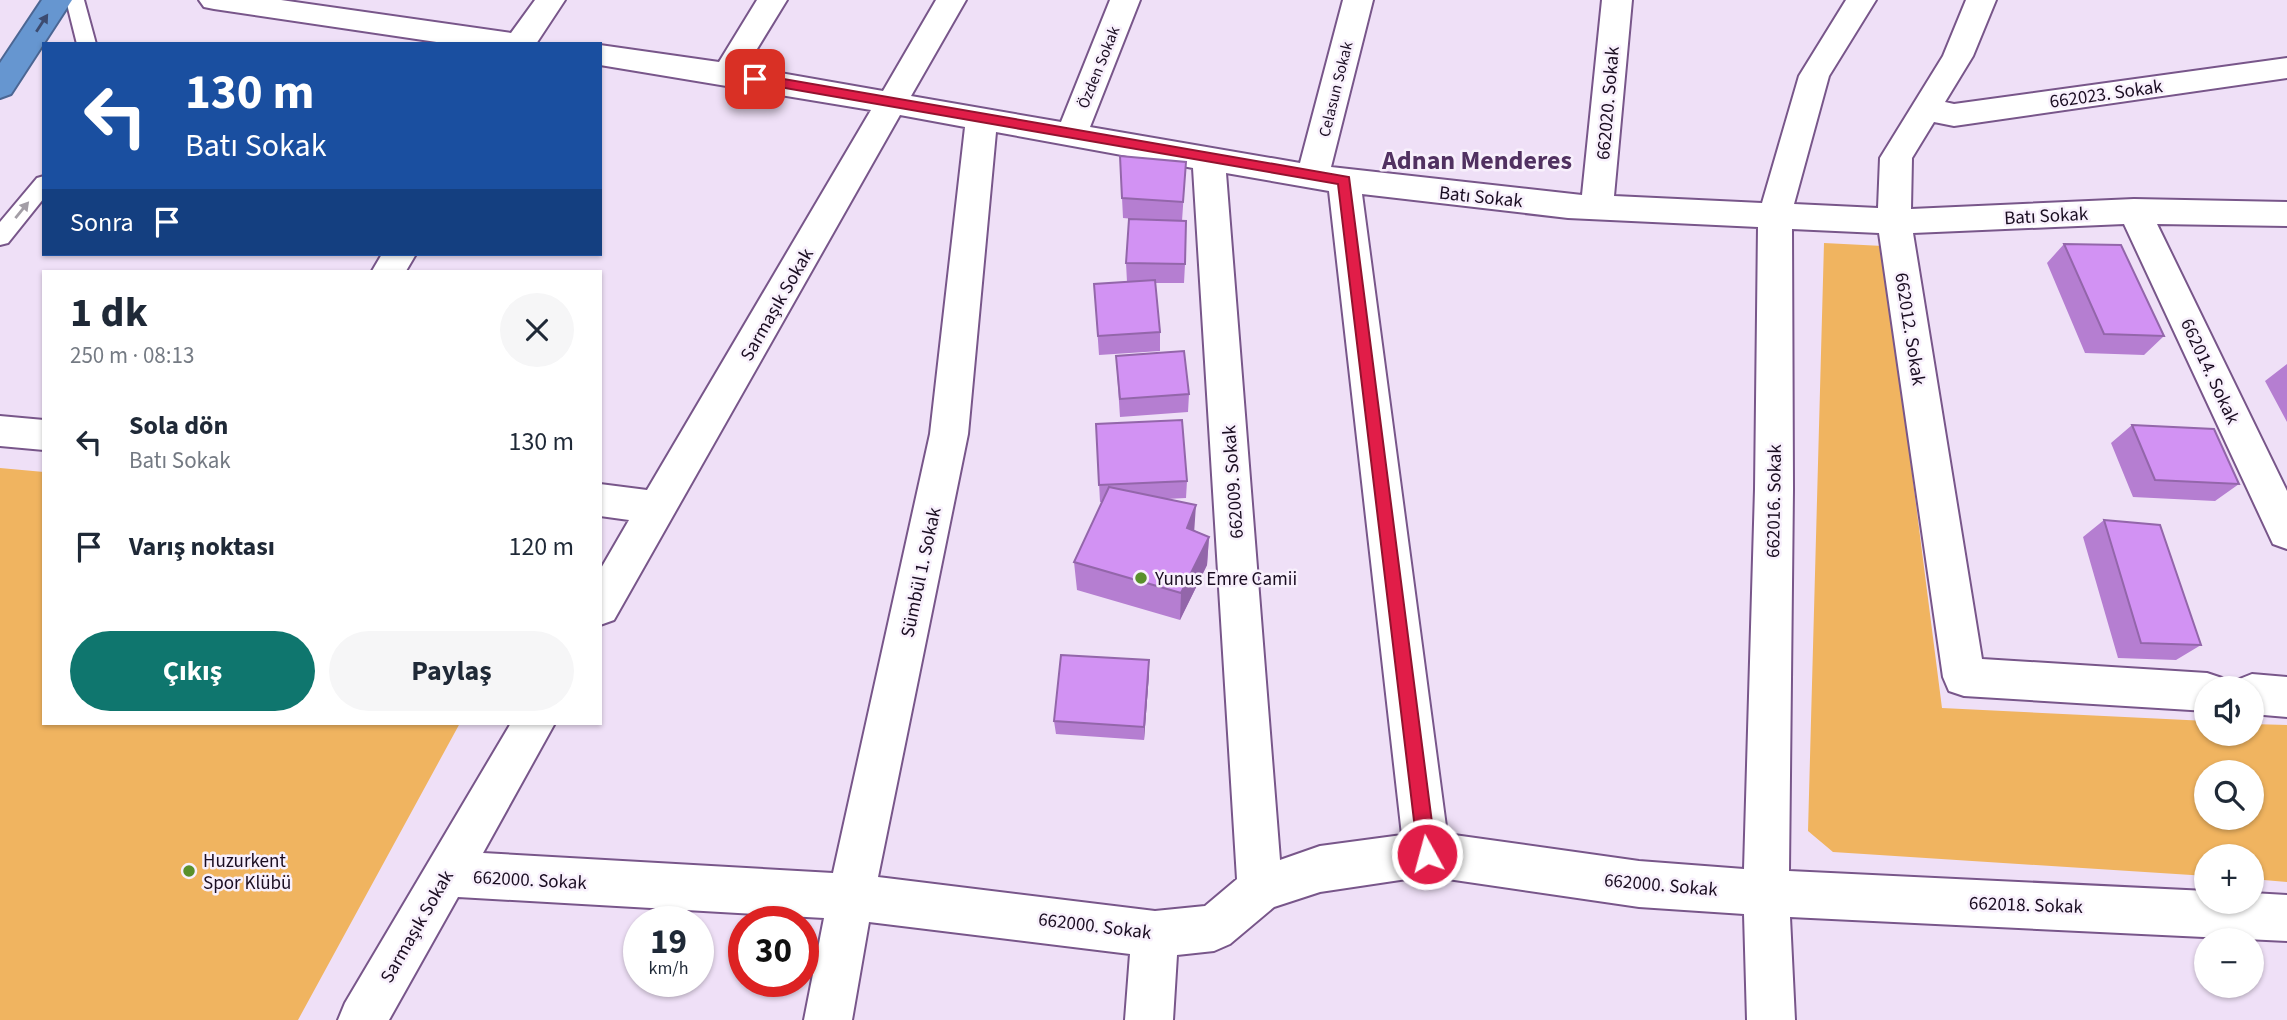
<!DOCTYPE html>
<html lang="tr">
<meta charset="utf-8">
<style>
:root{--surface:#fff;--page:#f6f6f7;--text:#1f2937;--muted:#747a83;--accent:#0f766e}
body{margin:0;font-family:"Source Sans 3",sans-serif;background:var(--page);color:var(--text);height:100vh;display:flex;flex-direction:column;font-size:26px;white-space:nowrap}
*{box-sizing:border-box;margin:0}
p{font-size:23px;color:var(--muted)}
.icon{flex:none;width:38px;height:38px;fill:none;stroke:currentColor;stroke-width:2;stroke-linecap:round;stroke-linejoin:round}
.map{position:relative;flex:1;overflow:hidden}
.side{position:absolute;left:42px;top:270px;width:560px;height:455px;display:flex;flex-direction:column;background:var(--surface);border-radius:0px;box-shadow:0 2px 5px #0004}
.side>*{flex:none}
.top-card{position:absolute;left:42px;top:42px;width:560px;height:214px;border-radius:0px;box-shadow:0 2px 5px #0004;background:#1a4fa0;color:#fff;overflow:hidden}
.controls{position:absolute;left:2194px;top:676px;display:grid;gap:14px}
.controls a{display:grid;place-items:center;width:70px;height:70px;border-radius:50%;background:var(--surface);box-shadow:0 2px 5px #0004;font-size:35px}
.speed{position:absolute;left:623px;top:906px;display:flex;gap:14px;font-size:35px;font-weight:700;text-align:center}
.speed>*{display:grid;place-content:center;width:91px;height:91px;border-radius:50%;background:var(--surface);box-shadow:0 2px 5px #0004;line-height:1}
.speed small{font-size:18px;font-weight:400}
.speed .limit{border:10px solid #d22;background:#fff;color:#111}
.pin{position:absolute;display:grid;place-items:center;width:60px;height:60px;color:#fff;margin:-30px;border-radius:14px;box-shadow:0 4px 10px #0006}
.me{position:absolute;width:77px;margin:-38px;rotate:353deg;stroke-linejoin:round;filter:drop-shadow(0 0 5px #0008)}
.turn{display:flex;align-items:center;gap:24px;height:147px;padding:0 28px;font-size:32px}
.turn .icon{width:91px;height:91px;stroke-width:2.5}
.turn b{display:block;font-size:49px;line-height:60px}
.then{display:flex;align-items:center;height:66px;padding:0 28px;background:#0003;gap:14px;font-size:26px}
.round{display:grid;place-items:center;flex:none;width:74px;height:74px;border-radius:37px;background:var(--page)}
.summary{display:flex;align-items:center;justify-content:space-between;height:119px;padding:0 28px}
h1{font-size:42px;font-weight:700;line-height:52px}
.button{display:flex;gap:14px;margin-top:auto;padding:14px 28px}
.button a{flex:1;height:80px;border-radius:42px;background:var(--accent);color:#fff;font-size:28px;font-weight:700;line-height:80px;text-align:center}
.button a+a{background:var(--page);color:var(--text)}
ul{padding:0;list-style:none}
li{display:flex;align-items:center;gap:21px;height:105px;padding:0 28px}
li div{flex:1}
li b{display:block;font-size:26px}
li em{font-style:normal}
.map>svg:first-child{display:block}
.green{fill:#f0b460;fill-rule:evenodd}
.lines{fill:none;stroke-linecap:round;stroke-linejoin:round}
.lane-casing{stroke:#78568a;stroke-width:4}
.street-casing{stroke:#78568a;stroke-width:4}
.highway-casing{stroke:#4b6693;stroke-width:4}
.lane{fill:#fff;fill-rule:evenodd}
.street{fill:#fff;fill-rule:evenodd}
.highway{fill:#6696d0;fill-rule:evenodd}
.wall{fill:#b57ed1}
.shaded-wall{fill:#9366aa}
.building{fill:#d292f3;stroke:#9366aa;stroke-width:2}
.oneway{fill:#3c4b70}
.oneway2{fill:#a39ea6}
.route{fill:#e11d48;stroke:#92132f;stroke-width:2}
.poi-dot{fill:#59902b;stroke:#f8f0fc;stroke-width:2.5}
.labels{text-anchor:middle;stroke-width:5;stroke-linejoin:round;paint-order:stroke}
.far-street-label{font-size:16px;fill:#1a0d21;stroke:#f8f0fc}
.street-label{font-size:19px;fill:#1a0d21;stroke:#f8f0fc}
.poi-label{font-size:19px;fill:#1a0d21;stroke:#f8f0fc;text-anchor:start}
.district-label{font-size:26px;font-weight:bold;fill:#513161;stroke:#f8f0fc}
</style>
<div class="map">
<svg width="2287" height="1020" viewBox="0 0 2287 1020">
<rect width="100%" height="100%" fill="#efe0f7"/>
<!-- green -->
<path class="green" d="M1824,243L1883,246L1942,708L2207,721V733H2252V724L2287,725V882L2252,879V856H2207V876L1833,852L1808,831ZM2207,772H2252V817H2207Z
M0,468L44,472V723H460L298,1020H0Z"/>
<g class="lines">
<defs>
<path id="lane" d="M66,0H84L96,44H77Z
M44,176V198L8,243L0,245V222L37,178Z"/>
<path id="street" d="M199,0H281L511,33L535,0H565L536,44H450L214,9L204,7Z
M757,0H787L746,67L883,91L936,0H966L911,96L1061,122L1110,0H1140L1090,127L1300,163L1343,0H1373L1331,167L1582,195L1602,0H1632L1614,196L1762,203L1799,76L1846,0H1876L1829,76L1794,204L1878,208L1880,158L1943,56L1966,0H1996L1973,56L1945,102L1954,104L2287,58V78L1954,126L1934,122L1912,158L1911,209L2134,199L2287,202V226L2157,224L2287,491V549L2273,544L2124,224L1913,233L1982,659L2207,673L2222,678L2226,688H2207V711L1964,696L1949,691L1943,677L1879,233L1792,229L1793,489L1789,871L2207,891V901H2252V893L2287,895V941L1790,917L1795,1020H1747L1744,914L1639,907L1427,876L1320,892L1274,907L1230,944L1214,951L1177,955L1173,1020H1125L1130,954L869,922L852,1020H804L824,918L458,897L389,1020H338L345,1003L511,723H555L483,853L833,873L930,434L965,127L900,115L614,620L600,625V570L629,520L600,516V484L647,490L871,110L600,65V45L719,62ZM996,132L1193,168L1237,879L1205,906L1155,911L878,877L968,434ZM1226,173L1329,191L1402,835L1320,846L1280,860ZM1362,194L1568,218L1758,227L1755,489L1744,869L1639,861L1447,834Z
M382,254H416L406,271H372Z
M0,416L44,420V450L0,446Z
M2252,674L2287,677V717L2252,714V688H2234L2237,680Z"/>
<path id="highway" d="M42,0H72L11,94L0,98V63Z"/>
</defs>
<!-- lane casing -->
<use href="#lane" class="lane-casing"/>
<!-- street casing -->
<use href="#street" class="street-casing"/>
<!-- highway casing -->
<use href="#highway" class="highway-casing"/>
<!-- lane -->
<use href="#lane" class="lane"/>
<!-- street -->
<use href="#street" class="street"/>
<!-- highway -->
<use href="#highway" class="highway"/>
</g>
<!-- wall -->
<path class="wall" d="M1120,156L1186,162L1182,221L1185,264L1184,283H1155L1160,332V351L1099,355L1094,284L1127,282L1126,263L1145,220L1123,218Z
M2064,244L2164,336L2144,355L2085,353L2047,263Z
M1116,356L1189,394L1188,412L1120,417Z
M2287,364V422L2265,381Z
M1096,424L1187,481L1186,498L1166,499L1194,530L1209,537L1207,565L1180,620L1077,590L1074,562L1102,502H1100Z
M2132,425L2239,484L2215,501L2133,497L2111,443Z
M2104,520L2201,645L2176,660L2118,658L2083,537Z
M1149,674L1144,740L1056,734L1054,721Z"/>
<!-- shaded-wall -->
<path class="shaded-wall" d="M1196,505L1194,534L1187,528Z
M1209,537L1207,565L1180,620L1181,593Z
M1149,660V674L1144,740V727Z"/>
<!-- building -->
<path class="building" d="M1120,156L1186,162L1183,202L1122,198Z
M1129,219L1186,221L1185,264L1126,263Z
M2064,244L2121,245L2164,336L2104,334Z
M1155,280L1160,332L1098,336L1094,284Z
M1184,351L1189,394L1120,399L1116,356Z
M1182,420L1187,481L1099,485L1096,424Z
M2132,425L2214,429L2239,484L2155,480Z
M1109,487L1196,505L1187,528L1209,537L1181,593L1074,562Z
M2104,520L2160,525L2201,645L2141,643Z
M1061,655L1149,660L1144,727L1054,721Z"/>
<!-- one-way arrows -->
<defs><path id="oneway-solid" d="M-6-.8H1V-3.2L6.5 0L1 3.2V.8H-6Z" transform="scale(1.75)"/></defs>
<use class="oneway" href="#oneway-solid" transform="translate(42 23) rotate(-57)"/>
<use class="oneway2" href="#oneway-solid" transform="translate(22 210) rotate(-51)"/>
<!-- route -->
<path class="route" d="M755,74L1349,177L1436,854L1434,861L1427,863L1420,861L1418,854L1338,184L750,82V76Z"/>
<!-- markers -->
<g class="poi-dot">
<circle cx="1141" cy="578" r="7"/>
<circle cx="189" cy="871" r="7"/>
</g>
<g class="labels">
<!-- far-street labels -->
<g class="far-street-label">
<text transform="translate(1098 67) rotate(-68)" y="6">Özden Sokak</text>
<text transform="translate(1335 89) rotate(-76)" y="6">Celasun Sokak</text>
</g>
<!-- street labels -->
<g class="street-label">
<text transform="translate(2106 93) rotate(-8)" y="7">662023. Sokak</text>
<text transform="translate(1607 103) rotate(-85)" y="7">662020. Sokak</text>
<text transform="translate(1481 196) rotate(6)" y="7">Batı Sokak</text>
<text transform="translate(2046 215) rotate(-3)" y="7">Batı Sokak</text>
<text transform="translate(776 304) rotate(-60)" y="7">Sarmaşık Sokak</text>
<text transform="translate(1911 329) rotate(81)" y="7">662012. Sokak</text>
<text transform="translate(2211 371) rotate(65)" y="7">662014. Sokak</text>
<text transform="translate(1232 482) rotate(-94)" y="7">662009. Sokak</text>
<text transform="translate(1773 501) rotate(-89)" y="7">662016. Sokak</text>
<text transform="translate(920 572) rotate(-78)" y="7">Sümbül 1. Sokak</text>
<text transform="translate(530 879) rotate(3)" y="7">662000. Sokak</text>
<text transform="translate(1661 884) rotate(5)" y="7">662000. Sokak</text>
<text transform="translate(2026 904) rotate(2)" y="7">662018. Sokak</text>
<text transform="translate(1095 925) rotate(7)" y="7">662000. Sokak</text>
<text transform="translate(416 926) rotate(-60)" y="7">Sarmaşık Sokak</text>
</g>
<!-- poi labels -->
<g class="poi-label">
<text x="1155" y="585">Yunus Emre Camii</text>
<text x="203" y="867">Huzurkent<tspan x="203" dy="22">Spor Klübü</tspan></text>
</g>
<!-- district labels -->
<g class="district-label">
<text x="1477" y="169">Adnan Menderes</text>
</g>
</g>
</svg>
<div class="controls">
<a><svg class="icon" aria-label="sound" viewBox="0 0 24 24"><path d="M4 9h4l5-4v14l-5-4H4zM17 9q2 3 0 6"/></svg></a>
<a><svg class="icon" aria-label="search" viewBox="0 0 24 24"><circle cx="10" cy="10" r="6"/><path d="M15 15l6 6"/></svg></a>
<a>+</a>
<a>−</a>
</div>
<div class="speed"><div>19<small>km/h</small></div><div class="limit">30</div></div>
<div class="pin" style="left:755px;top:79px;background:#d93025"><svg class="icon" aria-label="arrive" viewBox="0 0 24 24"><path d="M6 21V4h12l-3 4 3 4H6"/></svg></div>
<svg class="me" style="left:1427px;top:854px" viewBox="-20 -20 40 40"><circle r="17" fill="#e11d48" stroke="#fff" stroke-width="3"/><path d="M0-11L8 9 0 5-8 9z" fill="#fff"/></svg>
<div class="top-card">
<div class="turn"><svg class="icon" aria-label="left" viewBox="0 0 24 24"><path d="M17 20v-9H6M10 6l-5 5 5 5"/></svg><div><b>130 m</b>Batı Sokak</div></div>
<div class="then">Sonra<svg class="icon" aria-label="arrive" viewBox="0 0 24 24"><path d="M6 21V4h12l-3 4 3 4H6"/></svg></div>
</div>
<section class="side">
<div class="summary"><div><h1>1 dk</h1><p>250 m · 08:13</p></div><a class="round"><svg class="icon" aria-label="close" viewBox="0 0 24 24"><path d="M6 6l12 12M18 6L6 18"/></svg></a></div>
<ul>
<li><svg class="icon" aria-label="left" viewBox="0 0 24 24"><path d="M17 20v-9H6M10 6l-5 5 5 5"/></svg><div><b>Sola dön</b><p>Batı Sokak</p></div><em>130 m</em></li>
<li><svg class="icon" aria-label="arrive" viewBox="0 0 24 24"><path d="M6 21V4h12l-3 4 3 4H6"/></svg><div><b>Varış noktası</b></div><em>120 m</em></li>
</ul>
<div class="button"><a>Çıkış</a><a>Paylaş</a></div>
</section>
</div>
